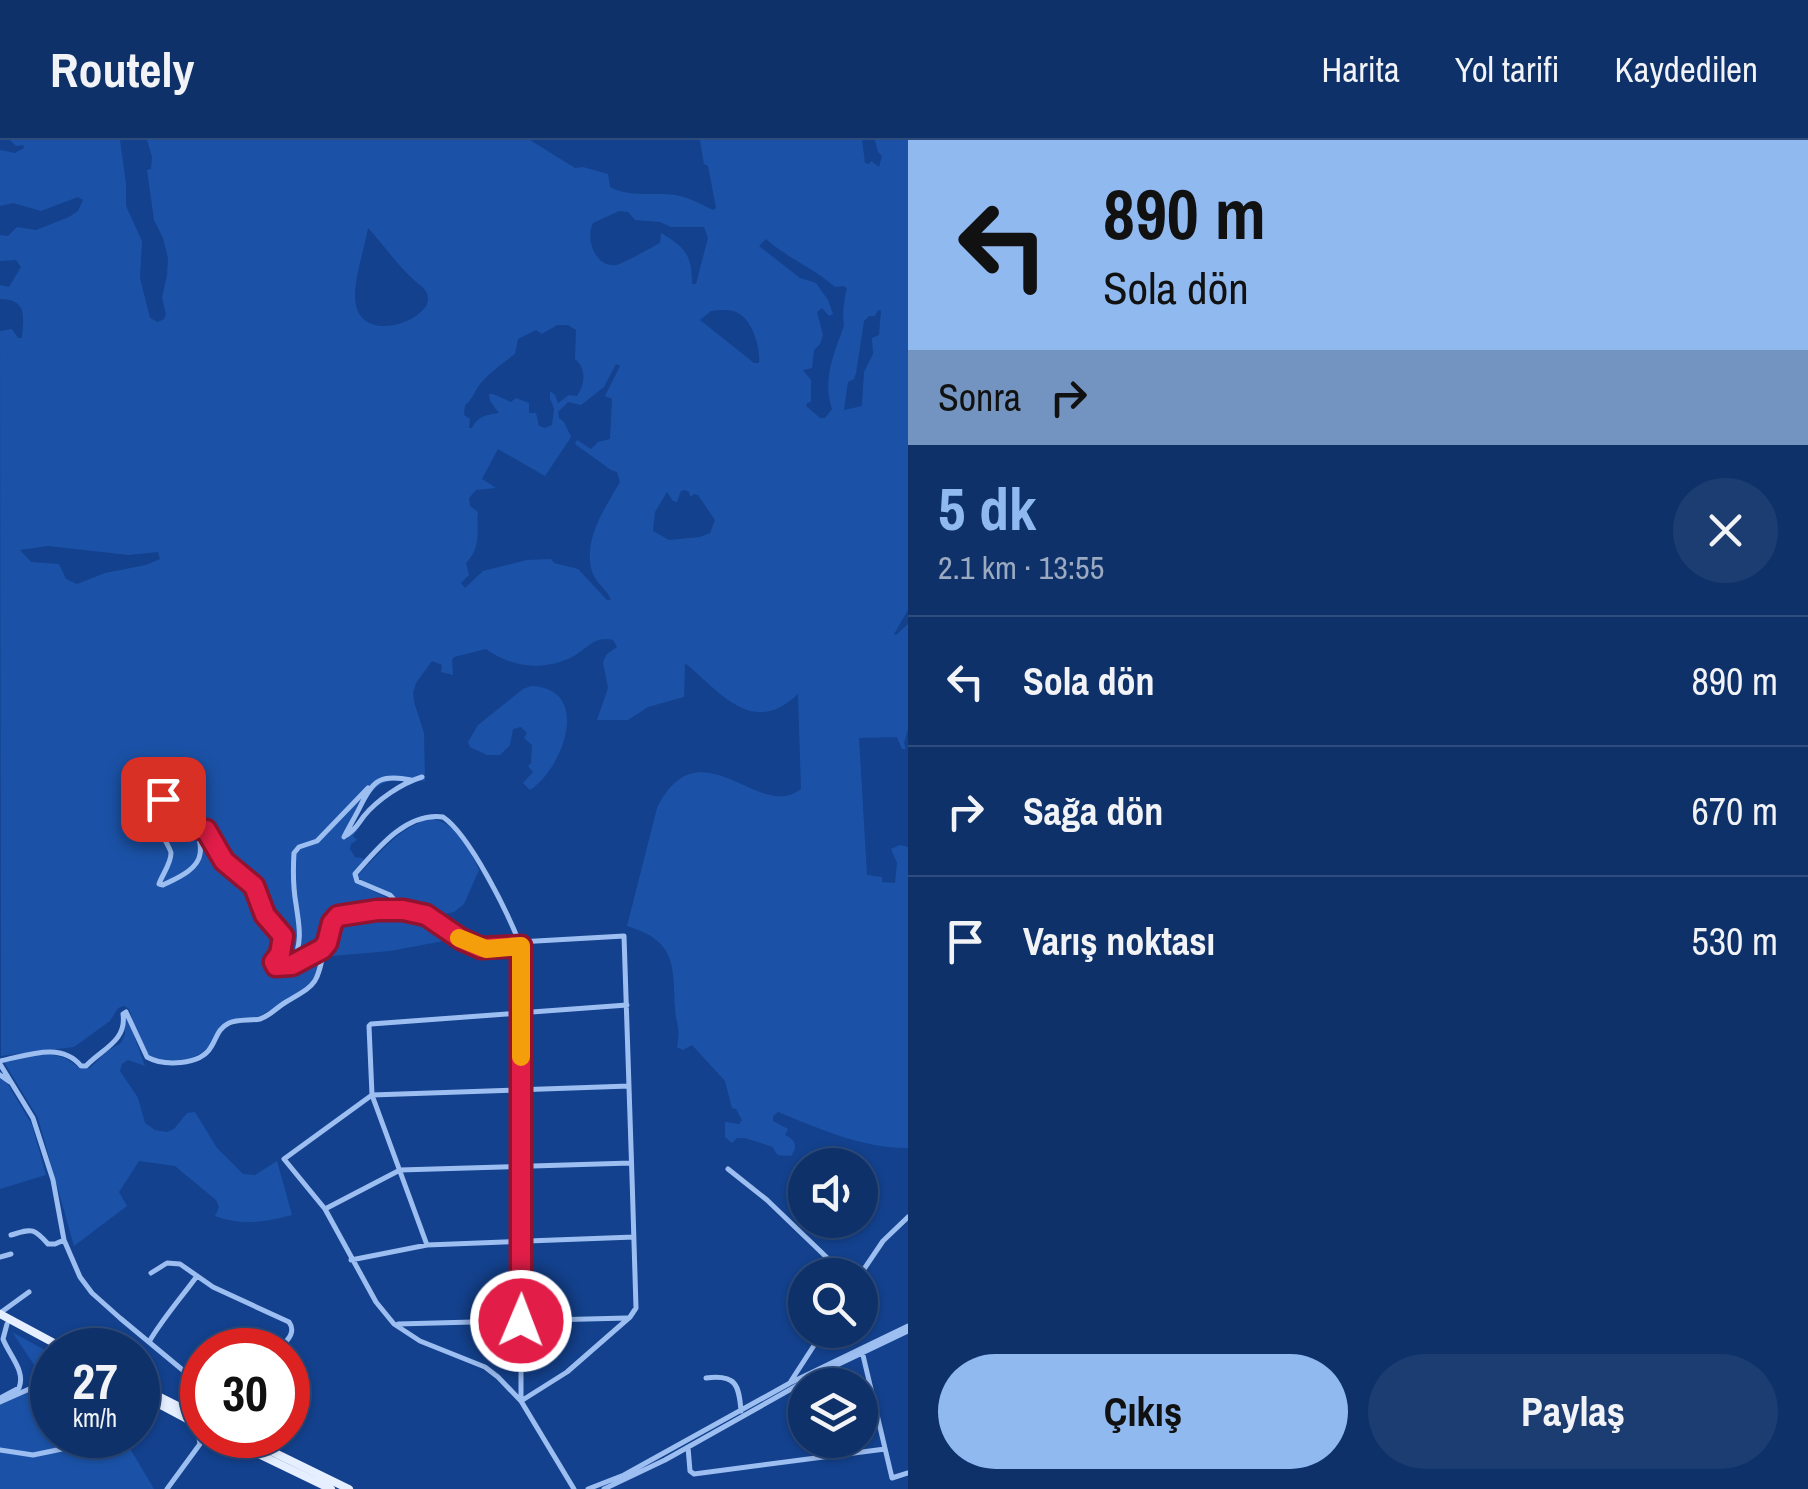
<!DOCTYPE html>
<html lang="tr">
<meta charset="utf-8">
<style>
:root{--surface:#0e316a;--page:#1c3d72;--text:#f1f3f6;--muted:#9ba9c1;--line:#2e4c7e;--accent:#90b9f0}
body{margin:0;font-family:"Archivo Narrow",sans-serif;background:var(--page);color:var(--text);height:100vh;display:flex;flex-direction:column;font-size:38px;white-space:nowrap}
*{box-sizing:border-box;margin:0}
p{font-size:32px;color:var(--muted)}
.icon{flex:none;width:55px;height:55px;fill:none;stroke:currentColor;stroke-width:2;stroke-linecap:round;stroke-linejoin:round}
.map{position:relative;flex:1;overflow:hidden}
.sheet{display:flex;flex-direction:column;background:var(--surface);width:900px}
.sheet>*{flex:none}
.hud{background:#90b9f0;color:#111;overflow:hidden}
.buttons{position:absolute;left:788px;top:1008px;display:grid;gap:20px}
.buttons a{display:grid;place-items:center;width:90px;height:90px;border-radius:50%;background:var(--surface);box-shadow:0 2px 8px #0004,0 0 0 2px var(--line);font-size:50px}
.speed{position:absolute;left:30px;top:1188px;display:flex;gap:20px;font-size:50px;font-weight:700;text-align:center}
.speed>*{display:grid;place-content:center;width:130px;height:130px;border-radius:50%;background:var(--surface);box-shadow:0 2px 8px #0004,0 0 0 2px var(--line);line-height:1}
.speed small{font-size:25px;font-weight:400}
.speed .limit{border:15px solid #d22;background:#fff;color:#111}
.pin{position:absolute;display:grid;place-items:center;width:85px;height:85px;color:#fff;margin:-42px;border-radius:20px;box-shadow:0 5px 15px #0006}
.me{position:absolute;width:110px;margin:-55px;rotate:1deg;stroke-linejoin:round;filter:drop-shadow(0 0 8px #0008)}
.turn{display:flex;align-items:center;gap:35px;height:210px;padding:0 30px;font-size:45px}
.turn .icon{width:130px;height:130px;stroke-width:2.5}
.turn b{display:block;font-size:70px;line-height:85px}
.then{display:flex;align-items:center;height:95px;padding:0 30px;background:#0003;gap:20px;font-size:38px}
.round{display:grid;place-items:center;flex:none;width:105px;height:105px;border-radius:52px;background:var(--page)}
.summary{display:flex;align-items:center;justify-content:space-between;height:170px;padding:0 30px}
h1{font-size:60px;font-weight:700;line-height:75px;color:var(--accent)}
.cta{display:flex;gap:20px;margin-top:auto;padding:20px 30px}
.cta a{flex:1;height:115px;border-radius:60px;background:var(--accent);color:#111;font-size:40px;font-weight:700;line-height:115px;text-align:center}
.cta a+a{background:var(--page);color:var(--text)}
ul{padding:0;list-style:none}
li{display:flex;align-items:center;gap:30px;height:130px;padding:0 30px;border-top:2px solid var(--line)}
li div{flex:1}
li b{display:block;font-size:38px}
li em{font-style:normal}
header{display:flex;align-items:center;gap:60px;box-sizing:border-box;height:140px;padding:0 50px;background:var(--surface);border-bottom:2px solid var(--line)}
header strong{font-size:48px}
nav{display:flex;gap:55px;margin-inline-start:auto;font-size:35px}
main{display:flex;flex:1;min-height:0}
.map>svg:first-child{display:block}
.green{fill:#1b52a7;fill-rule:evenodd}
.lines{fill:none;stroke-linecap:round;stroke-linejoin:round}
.minor{stroke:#9dbef1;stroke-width:5}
.major{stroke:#e6efff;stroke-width:8}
.route-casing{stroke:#92132f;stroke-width:25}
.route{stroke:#e11d48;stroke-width:18}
.slow{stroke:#f59e0b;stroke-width:18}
</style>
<header>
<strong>Routely</strong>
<nav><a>Harita</a><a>Yol tarifi</a><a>Kaydedilen</a></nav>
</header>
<main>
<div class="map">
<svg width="908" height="1349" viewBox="0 0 908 1349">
<rect width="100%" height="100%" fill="#13418d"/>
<!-- green -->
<path class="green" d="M10,0H120L126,44V66L142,101L140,138L150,178L158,182L164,179L166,175L162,157L167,136L168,118L163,98L154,80L147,30L151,29L152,17L147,0H530L575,28L583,27L608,34L610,47C631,58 653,52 675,55C688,57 701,64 713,70L716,68L708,26L704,24L700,0H862L865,23L869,24L871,21L879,27L882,16L878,12L875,0H908V470L894,494L896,495L908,484V589L904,603L906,609H902L897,597L859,598L867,735L882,737V742L895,743L897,723L891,709L900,705L908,707V1008C864,1009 818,988 778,972L773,976V981L788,989L785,995C796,1000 798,1006 791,1016C781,1015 777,1018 773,1007L745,998H737L732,1003L725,997V982L739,984L742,980L736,969L732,968L725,941L692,905L683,910L677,907C681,886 676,886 675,867C673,824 676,801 627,786L657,668C700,582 759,683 801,649L798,554C753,597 722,554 685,523L684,557L648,567L628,580H597L608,548L603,522L607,514L617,507L613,500C593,495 587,510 570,518C543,531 510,527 486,509L454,517L452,520L453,535L441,532L442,525L432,521L416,543L413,553L414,562L424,593L425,641C374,638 376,642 352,686L358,690L353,696L357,700L351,704L350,709L355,717L362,718L366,722L355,734V742L393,761L397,767C375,772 344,765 329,783L318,832L308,847L260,876L228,881C220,889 215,899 208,907C201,916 189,919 179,920C140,926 139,898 129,869L124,866L118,868L110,881L74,907L1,916L0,191L12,189L18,198H22C23,179 29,159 0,159V145L9,147L21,127L16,120L0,121V95L8,96L17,87L36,90L69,77L78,71L83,60L78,57L41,71L13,63L0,66V10L15,13L24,8L23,5L16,6ZM619,71L628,72L635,80L660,82L671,87H704L708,98L696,144H692C692,115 685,107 661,93L660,103C650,108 625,123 616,125C595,128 585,98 593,83ZM368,88C384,105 397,125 415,141C421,146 428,150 428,159C428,182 356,207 355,157C355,135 364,110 368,88ZM766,99C787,118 814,128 835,147L844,146L847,149C844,159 842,176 844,186C834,213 822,240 832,269L825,278H820L806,266L807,263L811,262V240L803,230L812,228L814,210L820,204L823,195L817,172L822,168L829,176L833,174L828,160L816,143L800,138L759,106ZM878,170L881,171L879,195L872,198L873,214L864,232L862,266L844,270L848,242L854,239L856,233L864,181L869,176H875ZM711,171C719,170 729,169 736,172C752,178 761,208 759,223H754L700,180ZM557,185H568L576,190L575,219C587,229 585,244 577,256L569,255L558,263L555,255L550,251V258L554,269L552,285L545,288L539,286L536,273H529V263L516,258L511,262L493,254H489L490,261L499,273C486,275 478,276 472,288H469L470,279L464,275L465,265C473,259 474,252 480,244C490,232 503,223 515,214L518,199L536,190L542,194ZM616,224L620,226L605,256L612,259L610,299L598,302L591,309L577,300L575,304L611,330L617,332L620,342C605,368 581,402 593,434C597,444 607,449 611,460H607L578,429L554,423L551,419L527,420L483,431L465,448L461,443L469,435L466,423C482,407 476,391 478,372L470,366L469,358L476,350L496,348L482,339L498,309L545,336L571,297L564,282L559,278L558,272L568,262L581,265L604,247ZM685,350L689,352L690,357L694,354L698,355L715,380L710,393L700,397L669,400L653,391L655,372L667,352L673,361L677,362L681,351ZM48,406L129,415L158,412L160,419L146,425L105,433L77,444L66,439L59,424L31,422L20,410Z
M531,546C593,548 563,629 530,650L523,643L533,632L528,626L531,623L532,605L524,598L527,593L521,587L513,589L510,605L500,615H487L470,607L468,602L478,585L523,549Z
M431,679C457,682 469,708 479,730L464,764L454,772L444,774L408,769L397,760L358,738V735C380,713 400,686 431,679Z
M390,772L424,778L454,799L390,811L332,816C330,766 349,776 390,772Z
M127,877L145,926L128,920L122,924L120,931L138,958L145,983L155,990L167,992L174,989L187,973L195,972L217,1008L243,1034L255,1035L277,1021L292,1075C266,1082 241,1086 215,1076L219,1067L216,1060L175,1026L139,1021L119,1052L127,1066L74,1106L38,978L4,922C33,916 56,906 80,929L90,928L106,912L121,903L125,894V879Z
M0,931L32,985L46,1035L0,1049Z
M12,1192L52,1214V1295H122L154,1349H0V1259L45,1241Z"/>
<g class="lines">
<!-- minor -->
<path class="minor" d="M128,627L179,676L201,690
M130,653C133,653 136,653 138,655C141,657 171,709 171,713C171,724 162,735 159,744L163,745C175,739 198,730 200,714C202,704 197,700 201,690H206L225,721L250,741L265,775L281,792L283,800L280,813L274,822L276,826L292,825L322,809L327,803L332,783L339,776L377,770H403L426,775L461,799L481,808L521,807
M347,695C356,689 358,684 364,676C377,660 402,643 422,637
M344,697C349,687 355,677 360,667C373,640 380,634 411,640
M403,770L390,755L357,741L355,734C377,709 406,672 443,677C470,695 509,775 521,807V1261L574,1349
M519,802L624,796C629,920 632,1044 636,1168L630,1177L567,1232L521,1261L498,1237L485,1227L420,1201L394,1184L376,1162L325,1069L284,1019L372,955L629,946
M293,822C303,801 299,785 296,764C293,747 293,729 294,713L299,707L317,701L368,648
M0,921C26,916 61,901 81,926H86C102,909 127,901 123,874L126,872L147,917C163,926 200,926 211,907C217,898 217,889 229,883C238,879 250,881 260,879C270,876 277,867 286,862C316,844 317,846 324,809
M0,924L33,978L53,1040L64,1100L80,1137L92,1153L120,1178L191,1237L199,1249L202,1259
M0,935L10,942
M728,1029L767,1060L845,1135
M325,1069L400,1030L631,1023
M11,1095C32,1089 33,1087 48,1104H55L64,1100
M427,1105L372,955L369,886L371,884L627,865
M0,1117L11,1114
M351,1120L427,1105L634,1097
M151,1133L167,1123L180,1124L213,1147L289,1182C297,1193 286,1201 279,1210
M860,1135L883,1101L908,1077
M0,1173L29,1152
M398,1184L627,1178
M149,1202C163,1178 181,1158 197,1136
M862,1211L892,1338L908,1333
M706,1238C736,1234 739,1245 741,1271
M791,1241L824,1190
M0,1258L19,1248C26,1231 9,1215 3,1199L7,1184
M0,1262L52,1239
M200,1277L202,1263
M688,1307L690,1331L694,1334L885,1309
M0,1310L33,1315L120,1297
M167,1349L200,1304L199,1298L192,1287L193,1282
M588,1349L624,1335L790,1243L908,1186
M604,1349L665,1320L816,1235L908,1191"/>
<!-- major -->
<path class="major" d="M0,1174L67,1210
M138,1246L202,1278
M138,1253L202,1287
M219,1295L331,1349
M238,1295L349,1349"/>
</g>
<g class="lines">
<defs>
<path id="route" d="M163,659C175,672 189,688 206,690L224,721L254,746L265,775L283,796L280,814L274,822L276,826L292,825L322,809L327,803L332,783L338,776L377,770H403L426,775L461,799L481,808L521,806V1181"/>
</defs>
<!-- route casing -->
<use href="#route" class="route-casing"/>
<!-- route -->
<use href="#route" class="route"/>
<!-- slow -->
<path class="slow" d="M459,798L486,809L521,806V917"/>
</g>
</svg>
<div class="buttons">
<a><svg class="icon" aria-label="sound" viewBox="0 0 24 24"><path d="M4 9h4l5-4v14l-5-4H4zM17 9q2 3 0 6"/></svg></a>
<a><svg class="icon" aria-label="search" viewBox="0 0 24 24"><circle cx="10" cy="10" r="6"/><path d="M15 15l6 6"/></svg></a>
<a><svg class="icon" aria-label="layers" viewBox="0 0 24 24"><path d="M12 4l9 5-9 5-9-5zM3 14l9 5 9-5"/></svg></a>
</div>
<div class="speed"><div>27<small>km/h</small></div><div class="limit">30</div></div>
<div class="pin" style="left:163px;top:659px;background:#d93025"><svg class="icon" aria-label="arrive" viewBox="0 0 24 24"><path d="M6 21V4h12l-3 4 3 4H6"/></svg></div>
<svg class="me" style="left:521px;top:1181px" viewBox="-20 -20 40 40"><circle r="17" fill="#e11d48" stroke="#fff" stroke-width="3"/><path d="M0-11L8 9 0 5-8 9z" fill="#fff"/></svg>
</div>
<section class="sheet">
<div class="hud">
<div class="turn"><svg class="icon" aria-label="left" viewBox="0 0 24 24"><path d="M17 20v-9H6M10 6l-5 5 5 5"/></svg><div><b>890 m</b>Sola dön</div></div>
<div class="then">Sonra<svg class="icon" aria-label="right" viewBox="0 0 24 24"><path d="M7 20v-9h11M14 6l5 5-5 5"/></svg></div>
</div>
<div class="summary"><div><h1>5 dk</h1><p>2.1 km · 13:55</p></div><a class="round"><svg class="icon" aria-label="close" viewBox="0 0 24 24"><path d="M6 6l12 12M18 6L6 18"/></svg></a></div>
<ul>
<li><svg class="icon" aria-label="left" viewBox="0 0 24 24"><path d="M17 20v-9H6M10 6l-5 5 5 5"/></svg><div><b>Sola dön</b></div><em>890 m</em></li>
<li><svg class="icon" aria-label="right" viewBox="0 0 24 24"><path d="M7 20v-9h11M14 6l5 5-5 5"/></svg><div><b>Sağa dön</b></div><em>670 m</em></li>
<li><svg class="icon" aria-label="arrive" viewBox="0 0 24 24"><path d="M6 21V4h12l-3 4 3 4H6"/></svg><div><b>Varış noktası</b></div><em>530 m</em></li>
</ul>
<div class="cta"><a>Çıkış</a><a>Paylaş</a></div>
</section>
</main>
